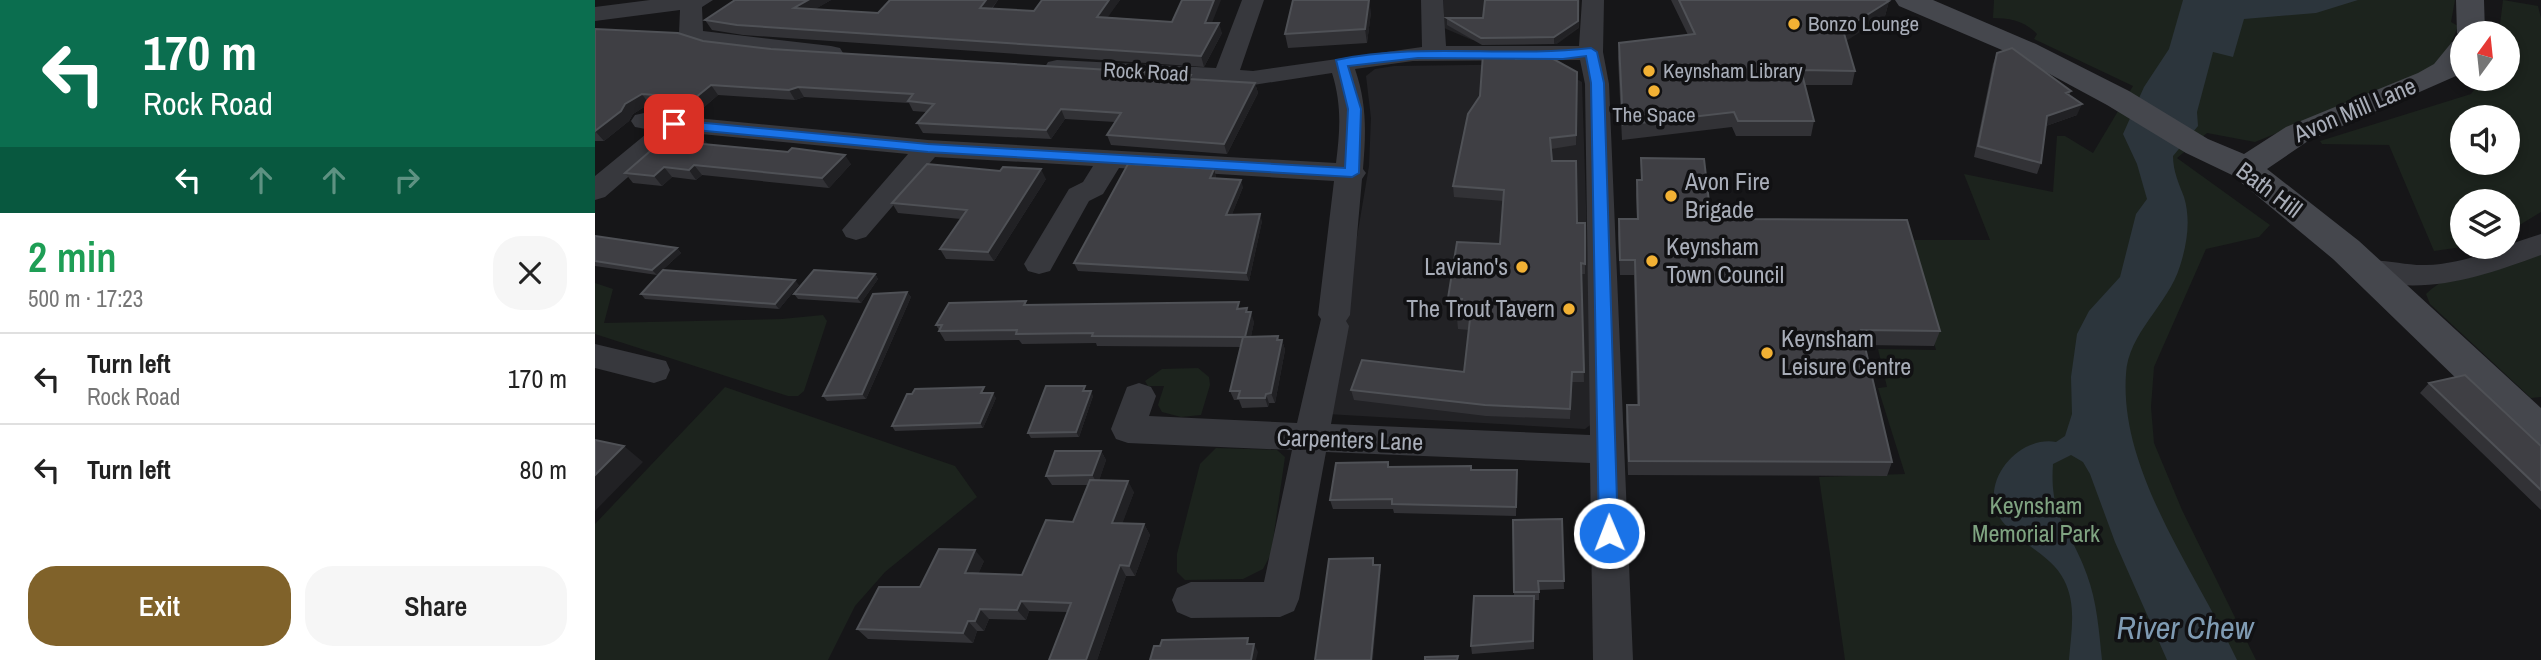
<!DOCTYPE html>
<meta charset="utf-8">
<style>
:root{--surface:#fff;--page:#f6f6f6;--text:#222;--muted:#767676;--line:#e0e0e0;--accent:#80622a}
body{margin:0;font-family:"Archivo Narrow",sans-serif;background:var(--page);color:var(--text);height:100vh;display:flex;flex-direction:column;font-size:26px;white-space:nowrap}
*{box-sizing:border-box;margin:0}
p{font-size:23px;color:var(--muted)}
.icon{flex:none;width:38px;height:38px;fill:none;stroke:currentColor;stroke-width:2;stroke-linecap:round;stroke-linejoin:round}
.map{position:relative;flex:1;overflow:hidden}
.drawer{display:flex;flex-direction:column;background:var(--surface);width:595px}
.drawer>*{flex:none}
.guide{background:#0b6e4f;color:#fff;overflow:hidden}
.needle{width:46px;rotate:15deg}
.fabs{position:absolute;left:1855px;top:21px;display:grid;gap:14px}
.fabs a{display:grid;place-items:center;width:70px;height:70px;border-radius:50%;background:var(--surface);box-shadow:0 4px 10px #0003;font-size:35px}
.pin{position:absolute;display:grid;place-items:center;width:60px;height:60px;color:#fff;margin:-30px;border-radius:14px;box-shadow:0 4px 10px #0006}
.me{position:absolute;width:77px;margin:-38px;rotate:359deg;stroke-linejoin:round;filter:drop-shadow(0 0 5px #0008)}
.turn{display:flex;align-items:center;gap:24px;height:147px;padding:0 28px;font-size:32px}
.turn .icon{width:91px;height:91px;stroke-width:2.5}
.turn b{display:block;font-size:49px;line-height:60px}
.lanes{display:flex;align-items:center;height:66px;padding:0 28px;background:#0003;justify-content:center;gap:35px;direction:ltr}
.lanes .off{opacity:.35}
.round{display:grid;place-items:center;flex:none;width:74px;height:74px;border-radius:28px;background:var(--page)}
.overview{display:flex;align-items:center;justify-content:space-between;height:119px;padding:0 28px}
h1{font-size:42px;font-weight:600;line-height:52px;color:#1e9e55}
.cta{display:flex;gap:14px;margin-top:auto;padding:14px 28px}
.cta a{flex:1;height:80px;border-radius:28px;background:var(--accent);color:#fff;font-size:28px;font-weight:600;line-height:80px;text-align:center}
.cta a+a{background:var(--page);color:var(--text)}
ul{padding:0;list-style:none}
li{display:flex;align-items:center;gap:21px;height:91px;padding:0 28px;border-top:2px solid var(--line)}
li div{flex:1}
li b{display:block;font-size:26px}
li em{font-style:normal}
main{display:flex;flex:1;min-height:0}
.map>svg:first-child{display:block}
.built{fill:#222225}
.green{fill:#1c231d;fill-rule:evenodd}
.water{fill:#2c353c}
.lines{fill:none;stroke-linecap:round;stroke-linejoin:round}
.street{fill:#37383d;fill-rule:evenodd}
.secondary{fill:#45474d;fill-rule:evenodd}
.wall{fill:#323236}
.shaded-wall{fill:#212124}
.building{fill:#3f3f44;stroke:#4f5156;stroke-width:2}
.route{fill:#1a73e8;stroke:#114b97;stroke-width:2}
.poi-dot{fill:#f2b134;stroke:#111113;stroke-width:2.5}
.labels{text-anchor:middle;stroke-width:7;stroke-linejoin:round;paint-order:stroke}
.far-poi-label{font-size:21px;fill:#a8adb8;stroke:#111113;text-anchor:start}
.far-street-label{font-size:21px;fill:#a8adb8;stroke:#111113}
.street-label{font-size:24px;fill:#a8adb8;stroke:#111113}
.poi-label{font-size:24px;fill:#a8adb8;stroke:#111113;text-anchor:start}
.park-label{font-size:24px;fill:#7fa381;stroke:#111113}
.near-water-label{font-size:32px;font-style:italic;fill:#7f9bb3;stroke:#111113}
</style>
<main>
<section class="drawer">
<div class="guide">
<div class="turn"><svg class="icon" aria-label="left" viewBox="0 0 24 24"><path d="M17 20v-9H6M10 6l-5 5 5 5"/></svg><div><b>170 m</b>Rock Road</div></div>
<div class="lanes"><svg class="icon" aria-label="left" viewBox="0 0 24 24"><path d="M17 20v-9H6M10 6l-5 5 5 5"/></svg><svg class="icon off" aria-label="ahead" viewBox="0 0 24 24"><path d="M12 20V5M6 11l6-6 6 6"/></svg><svg class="icon off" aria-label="ahead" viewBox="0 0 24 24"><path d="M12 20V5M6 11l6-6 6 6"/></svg><svg class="icon off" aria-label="right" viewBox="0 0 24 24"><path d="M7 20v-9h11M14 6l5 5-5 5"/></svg></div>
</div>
<div class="overview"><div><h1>2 min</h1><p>500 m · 17:23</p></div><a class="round"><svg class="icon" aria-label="close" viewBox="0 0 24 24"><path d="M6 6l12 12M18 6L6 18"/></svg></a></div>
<ul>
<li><svg class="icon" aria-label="left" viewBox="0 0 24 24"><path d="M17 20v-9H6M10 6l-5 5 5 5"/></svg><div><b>Turn left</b><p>Rock Road</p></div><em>170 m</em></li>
<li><svg class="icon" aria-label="left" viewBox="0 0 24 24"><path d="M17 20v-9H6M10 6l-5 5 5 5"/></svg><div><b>Turn left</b></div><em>80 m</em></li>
</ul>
<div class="cta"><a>Exit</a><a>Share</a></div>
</section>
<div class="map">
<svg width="1946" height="660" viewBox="0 0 1946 660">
<rect width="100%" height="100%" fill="#161618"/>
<!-- built -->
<path class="built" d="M848,0H985L984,28L962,44L877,40L849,28Z
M954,64L987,82L998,423L990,429L732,414L774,166L776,118L771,76L780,69L799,66Z"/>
<!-- green -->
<path class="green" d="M1399,0H1860L1856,22L1863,26L1854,48L1832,72L1660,142L1612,133L1582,158L1675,225L1664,237L1611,249L1559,367L1556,407L1559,443L1587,510L1661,660H1250L1224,477L1310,474L1283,388L1292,387L1283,349L1341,350L1312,240H1395L1369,174L1458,192L1462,136H1470L1498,153L1538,86L1439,39L1442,34C1430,21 1414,18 1398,18Z
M1908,0L1943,6L1946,18V212L1913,232V201H1867V247L1839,251L1794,145L1727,144L1725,141L1876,94L1887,79H1913V33H1904ZM1867,117H1913V163H1867Z
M1946,253V397L1936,398L1835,304L1831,294C1857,268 1911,260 1946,253Z
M0,283L18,289L9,323L187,319L228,315L232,321L209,391L203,396H193L0,334Z
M603,368L614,377L615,385L606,415L586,417L567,412L563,405L569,386H553L550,381L567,369Z
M130,387L360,466L382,497L290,572L260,606L233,660H0V524Z
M621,448L682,450L690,457L676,554L668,569L648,579L590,580L582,572V554L605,464Z"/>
<!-- water -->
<path class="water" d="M1588,0H1763L1721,13L1649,19L1638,57L1618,52L1602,112L1603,126L1578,156C1578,171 1584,184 1589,197C1596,220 1592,244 1585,266C1573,305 1533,333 1531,374C1524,472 1602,574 1642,660H1572L1520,542L1495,474L1488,462L1476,455L1458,464C1454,519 1476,529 1492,575C1502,602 1504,631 1507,660H1474C1476,633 1482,605 1469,580C1456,554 1424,544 1407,521C1381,485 1422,435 1461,442L1470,436L1477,414L1476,377L1482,334L1494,311L1525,277L1541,214L1552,199L1542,164L1528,134L1549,87L1574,49Z"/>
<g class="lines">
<!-- street -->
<path class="street" d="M55,0H118L107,7L108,31L236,46L245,48L248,53L245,58L236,60L92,42L84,34L85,10L0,21V7Z
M647,0H669L645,70L658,71L827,47L826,0H848L851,46H984L987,0H1009L1008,52L1014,84L1038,660H998L995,463L731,452L704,599L699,611L685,617L596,618L582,612L577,600L582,588L596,582H669L697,450L533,443L521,439L516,429L532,387L544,383L556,387L561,396L554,416L702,423L726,319L723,315L739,181L524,168L508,194L494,201L455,271L444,274L433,271L429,264L474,189L488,182L498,166L340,157L271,237L261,240L251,237L247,230L313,154L85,132L10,197L0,200V176L56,130L40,127L36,121L40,115L49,113L333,140L741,163C745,131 747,105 737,73L658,85L462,74L453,72L450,67L453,62L462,60L621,68ZM985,60L990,84L995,435L736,424L754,326L751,321L755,315L767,179L771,173L768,169C771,132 772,104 760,69L818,61Z
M1946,234V255C1883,278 1829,297 1760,277L1756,270L1760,263C1783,256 1808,266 1831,265C1873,264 1908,245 1946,234Z
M0,344L71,361L75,370L71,379L59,383L0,368Z"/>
<!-- secondary -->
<path class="secondary" d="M1300,0H1338L1441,44L1534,91L1613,139L1649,154L1691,127L1823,73L1839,64L1857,42L1867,39L1862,33L1861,0H1889L1890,33H1867V68L1861,76L1713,141L1672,169L1764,241L1946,408V451L1931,446L1738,259L1637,175L1591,153L1512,105L1421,56L1304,6Z"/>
</g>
<!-- wall -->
<path class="wall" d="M140,0H236L220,9L283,13L295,0H403L397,9L439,11L447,0H525L512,17L577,22L617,23L627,33L609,67L148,35L117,30L110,20Z
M983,0V28L959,44L887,45L852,25V18H888Z
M1076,0H1290L1294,1L1290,16L1251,40L1260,71L1257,85H1210L1219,121L1216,136H1141L1137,127L1027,140L1023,58L1024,43L1093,35Z
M776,12L772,43L693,48L690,34Z
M0,29L176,49L596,75L597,79L660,83L663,93L632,154L516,145L512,135L520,122L470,119L456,139L328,133L322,123L331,112L318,111L314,103L209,97L200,100L123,95L108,108L54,104L38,114L34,121L9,141H0Z
M930,53V58L982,72L981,145L956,149L957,161L982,223H990V274H986L989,382H977L975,419L891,416L759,400L756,390L869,372L874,330L863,329L862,318L864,310L854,309L853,298L905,244L909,201L859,197L858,186Z
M1402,53L1476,91L1474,95L1482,115L1451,126L1446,163L1442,174L1379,157L1398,64Z
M112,144L256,164L234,188L107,175L101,180L77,177L67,186L38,183L30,173Z
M1046,158L1116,219L1345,331L1339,346L1270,345L1297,462L1292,476L1033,475L1031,420L1032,405H1042L1039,275H1025L1023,234L1024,219H1042L1041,195L1042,180H1046Z
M619,169L621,177V178L648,187L637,214L667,221L654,281L483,271L479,263Z
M451,179L399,261L351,259L345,249L366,219L303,213L297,203Z
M0,236L82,248L86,253L62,275L0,266Z
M280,274L283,279L266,303L203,299L199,294Z
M204,285L184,309L50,299L46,294Z
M312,292L316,297L271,399L232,401L228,396Z
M433,305L646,309L653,312L659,322L656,336H683L684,340H687L690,350L680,403H674L673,407L647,408L644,400H639L635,391L646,347L502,346L501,343L427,344L424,340L350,341L344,331V330L341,325Z
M1834,383L1946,446V510L1825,393Z
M493,391L498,396L484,437L436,438L433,433Z
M392,392L391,393L401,398L388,428L300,431L297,426Z
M506,451L511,460L504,480L539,492L527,523L549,524L555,535L540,576H531L502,660H454L472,612L434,611L431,620L394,619L389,631H382L378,643L273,639L262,629L325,587L389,561L383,574L427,575L478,522L493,485H457L451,476Z
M876,466L877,470H922L921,516L799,513L798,509H738L735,500L794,467Z
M967,519L969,589L944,590V600H939V649L877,654L876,646L919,596L918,520Z"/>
<!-- shaded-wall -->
<path class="shaded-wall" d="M213,0H236L205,18L199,8Z
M391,0H403L389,18L385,8Z
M514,0H525L506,27L502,17Z
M619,0H626L613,33L610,23Z
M774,0L776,12L772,43L770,29Z
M1294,1L1290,16L1245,45L1248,30Z
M983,21V28L959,44V37Z
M624,23L627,33L609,67L606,56Z
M930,53V64L920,59Z
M660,83L663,93L632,154L629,144Z
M116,85L123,95L108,108L100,98Z
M203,87L209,97L200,100L194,90Z
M47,94L54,104L38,114L34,121L9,141L0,131L30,104Z
M1487,104L1482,115L1448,127L1452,116Z
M466,109L470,119L456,139L451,130Z
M105,135L113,144L97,143Z
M250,155L256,164L234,188L227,178Z
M99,165L107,175L101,180L94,170Z
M69,167L77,177L67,186L59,176Z
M446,169L451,179L399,261L393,252Z
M619,169L621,177L617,186L615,178Z
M646,180L648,187L634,222L631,215Z
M665,214L667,221L654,281L651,273Z
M82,248L86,253L62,275L57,270Z
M280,274L283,279L266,303L262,298Z
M200,280L204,285L184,309L180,304Z
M312,292L316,297L271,399L267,394Z
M652,308L655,318L656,312L659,322L654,346L650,337Z
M687,340L690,350L680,403L676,393Z
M496,391L498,396L484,437L481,432Z
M398,393L401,398L388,428L385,423Z
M671,394L674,403L673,407L670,398Z
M29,446L48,462L0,511V475Z
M506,451L511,460L503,484L497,475Z
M533,481L539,492L524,533L517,523Z
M549,524L555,535L540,576L534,566Z
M380,550L389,561L379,584L370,573Z
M525,565L531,576L502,660H491Z
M785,565L786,570L778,660H776Z
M426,601L434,611L431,620L422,610Z
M385,609L394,619L389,631L380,621Z
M373,621L382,631L378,643L368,633Z
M659,644L663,652L661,660H656Z"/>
<!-- building -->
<path class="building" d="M140,0H213L199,8L283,13L295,0H391L385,8L439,11L447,0H514L502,17L577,22L587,0H619L610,23H624L606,56L142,25L110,20Z
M698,0H774L770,29L690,34Z
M890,0H983V21L959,37L886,38L852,18H888Z
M1084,0H1290L1294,1L1248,30L1260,71L1206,70L1219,121H1143L1139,112L1028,125L1024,43L1100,34Z
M0,29L83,33L108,41L176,49L596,75L594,79L660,83L629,144L512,135L526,113L466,109L451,130L322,123L339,104L313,101L318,94L203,87L194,90L116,85L100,98L47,94L30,104L26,111L0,131Z
M1417,48L1476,91L1471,93L1487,104L1452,116L1446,163L1383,146L1402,53Z
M930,53L920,59L953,56L982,72L981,135L955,138L957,161H981L982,223H990V264L986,263L989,372H977L975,409L890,405L756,390L767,360L869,372L875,319L862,318L867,299L853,298L862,242L905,244L909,190L858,186L873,114L885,96L888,54Z
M84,126L98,127L105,135L97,143L193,152L197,148L250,155L227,178L99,165L94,170L69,167L59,176L30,173Z
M1046,158L1109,159L1116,219L1312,220L1345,331L1266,330L1297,462L1034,461L1032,405H1044L1040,260H1025L1024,219H1043L1042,180H1047Z
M332,164L405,171L408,167L446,169L393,252L345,249L372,210L297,203Z
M533,164L619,169L615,178L646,180L631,215L665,214L651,273L479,263Z
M0,236L82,248L57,270L0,261Z
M68,270L200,280L180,304L46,294Z
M219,270L280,274L262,298L199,294Z
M312,292L267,394L228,396L278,294Z
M431,301L429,305L644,302L642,309L652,308L651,312H656L650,337L683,336L682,340H687L676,393L671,394L670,398H643L645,391H635L648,337L497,336L498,333L421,334L422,330L344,331L347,325H341L354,303Z
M1870,375L1946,446V490L1834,383Z
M451,386H490L488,391H496L481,432L433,433Z
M389,387L386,393H398L385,423L297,426L312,394H317L320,389Z
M0,440L29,446L0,475Z
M460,451H506L497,475L451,476Z
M793,462V467L876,466V470H922L921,507L797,504V499L735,500L741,463Z
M495,480L533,481L517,523L549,524L534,566L525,565L491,660H454L476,603L426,601L422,610L385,609L380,621H373L368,633L262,629L284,587H325L344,549L380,550L370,573L427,575L451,520L478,522Z
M967,519L969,581H943L944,592H919L918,520Z
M778,558V565H785L776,660H720L734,559Z
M879,596H939L938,641L876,646Z
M653,638L652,644H659L656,660H555L559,646H565L567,640Z
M863,656L862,660H830V657Z"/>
<!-- route -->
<path class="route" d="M996,48L1002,52L1009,83L1023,533L1020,538H1007L1004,533L996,83L991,56L968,59L823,58L753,66L766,109L764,173L757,177L333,152L79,128L72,124L79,120L333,144L750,168L753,109L741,60C825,42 912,58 996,48Z"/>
<!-- markers -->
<g class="poi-dot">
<circle cx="1199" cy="24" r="7"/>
<circle cx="1054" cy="71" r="7"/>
<circle cx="1059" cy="91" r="7"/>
<circle cx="1076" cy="196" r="7"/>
<circle cx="1057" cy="261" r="7"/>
<circle cx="927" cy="267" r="7"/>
<circle cx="974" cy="309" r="7"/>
<circle cx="1172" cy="353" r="7"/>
</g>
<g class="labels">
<!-- far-poi labels -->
<g class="far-poi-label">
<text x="1213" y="31">Bonzo Lounge</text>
<text x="1068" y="78">Keynsham Library</text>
<text x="1059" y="122" text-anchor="middle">The Space</text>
</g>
<!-- far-street labels -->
<g class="far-street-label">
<text transform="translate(551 72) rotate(3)" y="7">Rock Road</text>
</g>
<!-- street labels -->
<g class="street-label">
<text transform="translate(1760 110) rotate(-23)" y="8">Avon Mill Lane</text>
<text transform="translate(1674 190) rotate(37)" y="8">Bath Hill</text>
<text transform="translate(755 440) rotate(2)" y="8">Carpenters Lane</text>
</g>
<!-- poi labels -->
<g class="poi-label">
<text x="1090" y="190">Avon Fire<tspan x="1090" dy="28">Brigade</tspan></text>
<text x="1071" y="255">Keynsham<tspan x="1071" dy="28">Town Council</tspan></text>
<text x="913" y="275" text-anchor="end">Laviano's</text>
<text x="960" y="317" text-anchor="end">The Trout Tavern</text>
<text x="1186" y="347">Keynsham<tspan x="1186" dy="28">Leisure Centre</tspan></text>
</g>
<!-- park labels -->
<g class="park-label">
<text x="1441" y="514">Keynsham<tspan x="1441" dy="28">Memorial Park</tspan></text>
</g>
<!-- near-water labels -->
<g class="near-water-label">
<text x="1590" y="639">River Chew</text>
</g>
</g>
</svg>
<div class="fabs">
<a><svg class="needle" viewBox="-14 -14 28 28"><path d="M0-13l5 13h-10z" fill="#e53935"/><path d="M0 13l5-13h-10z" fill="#767676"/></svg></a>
<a><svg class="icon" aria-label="sound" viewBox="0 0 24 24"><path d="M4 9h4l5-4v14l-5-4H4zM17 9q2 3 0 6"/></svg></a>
<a><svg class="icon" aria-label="layers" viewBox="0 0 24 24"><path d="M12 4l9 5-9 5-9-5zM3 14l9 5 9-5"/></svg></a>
</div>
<div class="pin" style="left:79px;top:124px;background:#d93025"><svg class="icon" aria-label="arrive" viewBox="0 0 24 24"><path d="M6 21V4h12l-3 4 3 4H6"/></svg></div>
<svg class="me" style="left:1014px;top:533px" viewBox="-20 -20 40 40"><circle r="17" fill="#1a73e8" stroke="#fff" stroke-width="3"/><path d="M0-11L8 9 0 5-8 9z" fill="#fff"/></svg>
</div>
</main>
